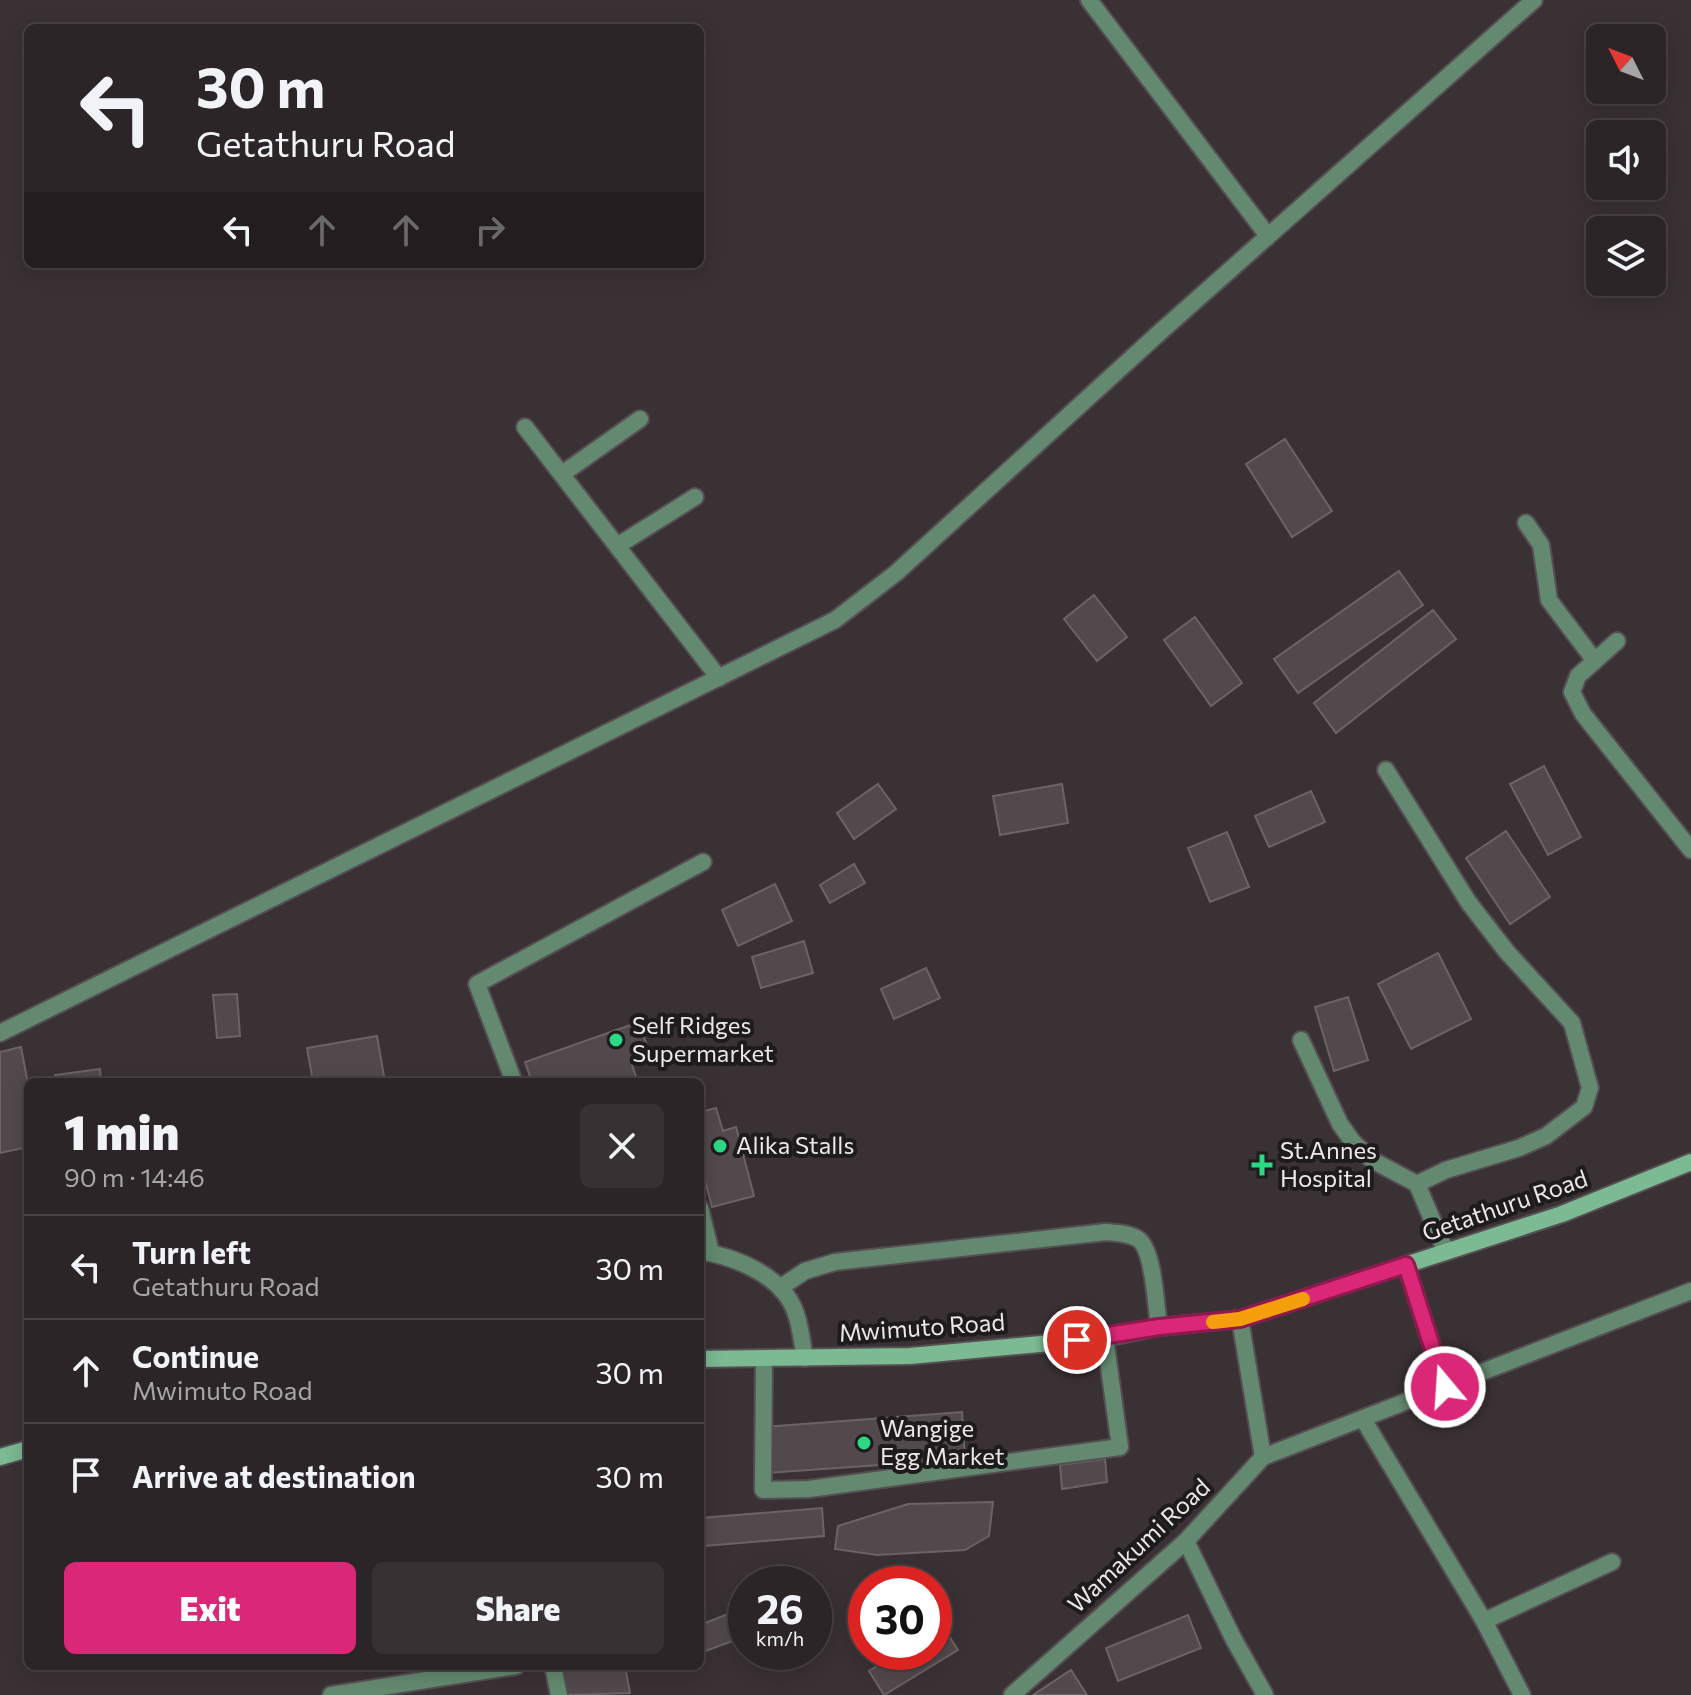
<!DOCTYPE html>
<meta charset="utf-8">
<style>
:root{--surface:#2c2528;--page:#383134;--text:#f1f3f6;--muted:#a6a5a8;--line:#484245;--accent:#db2777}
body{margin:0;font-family:Commissioner,sans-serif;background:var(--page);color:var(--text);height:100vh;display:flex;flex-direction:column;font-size:30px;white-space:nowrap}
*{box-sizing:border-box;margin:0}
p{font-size:26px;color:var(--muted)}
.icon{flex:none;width:44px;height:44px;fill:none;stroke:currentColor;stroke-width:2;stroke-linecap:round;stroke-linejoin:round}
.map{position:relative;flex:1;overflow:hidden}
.details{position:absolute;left:24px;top:1078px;width:680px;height:592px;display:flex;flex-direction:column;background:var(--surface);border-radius:12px;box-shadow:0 4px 20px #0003,0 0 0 2px var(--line)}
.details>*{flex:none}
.banner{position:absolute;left:24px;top:24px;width:680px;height:244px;border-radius:12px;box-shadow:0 4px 20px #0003,0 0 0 2px var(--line);background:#2c2528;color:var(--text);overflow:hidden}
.needle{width:52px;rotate:312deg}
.buttons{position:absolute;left:1586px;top:24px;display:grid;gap:16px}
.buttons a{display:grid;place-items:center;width:80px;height:80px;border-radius:12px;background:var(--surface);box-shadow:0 4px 20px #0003,0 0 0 2px var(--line);font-size:40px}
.speed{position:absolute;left:728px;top:1566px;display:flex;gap:16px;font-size:40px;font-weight:700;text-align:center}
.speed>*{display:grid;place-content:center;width:104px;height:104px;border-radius:50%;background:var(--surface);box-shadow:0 4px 20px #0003,0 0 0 2px var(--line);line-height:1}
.speed small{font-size:20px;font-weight:400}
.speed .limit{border:12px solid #d22;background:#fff;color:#111}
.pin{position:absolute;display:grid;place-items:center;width:68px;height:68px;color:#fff;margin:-34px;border:4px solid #fff;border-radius:50%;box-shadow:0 2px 8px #0007}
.me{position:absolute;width:88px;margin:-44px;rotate:342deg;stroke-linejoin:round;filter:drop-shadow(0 0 6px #0008)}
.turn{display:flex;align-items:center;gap:28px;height:168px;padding:0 40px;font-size:36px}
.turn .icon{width:104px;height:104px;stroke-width:2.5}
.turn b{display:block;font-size:56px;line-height:68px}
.lanes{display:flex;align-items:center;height:76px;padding:0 40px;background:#0003;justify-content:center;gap:40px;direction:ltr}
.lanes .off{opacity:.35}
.round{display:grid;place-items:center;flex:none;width:84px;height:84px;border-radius:12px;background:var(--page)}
.head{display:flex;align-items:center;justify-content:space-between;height:136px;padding:0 40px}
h1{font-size:48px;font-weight:800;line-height:60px}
.action{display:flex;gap:16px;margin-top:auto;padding:16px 40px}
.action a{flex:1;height:92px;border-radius:12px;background:var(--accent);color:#fff;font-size:32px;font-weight:800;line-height:92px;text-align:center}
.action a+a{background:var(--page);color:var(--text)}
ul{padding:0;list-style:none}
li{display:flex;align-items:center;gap:24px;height:104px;padding:0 40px;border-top:2px solid var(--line)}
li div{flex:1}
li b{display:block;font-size:30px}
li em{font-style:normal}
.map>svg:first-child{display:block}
.building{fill:#52494d;stroke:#6c6367;stroke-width:2}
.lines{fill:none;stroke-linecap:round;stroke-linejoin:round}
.service-casing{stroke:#564e52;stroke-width:20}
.minor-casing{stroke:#564e52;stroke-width:20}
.secondary-casing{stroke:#564e52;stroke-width:20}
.service{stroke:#638a70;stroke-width:16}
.minor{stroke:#638a70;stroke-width:16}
.secondary{stroke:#7bba92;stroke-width:16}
.route-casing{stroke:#8e194d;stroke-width:20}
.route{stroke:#db2777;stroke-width:14}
.slow{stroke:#f59e0b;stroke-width:14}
.poi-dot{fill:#2bd884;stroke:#1e1b1c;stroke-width:3}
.labels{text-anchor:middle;stroke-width:8;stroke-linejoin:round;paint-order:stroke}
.poi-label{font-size:24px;fill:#ece7e9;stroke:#1e1b1c;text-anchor:start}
.street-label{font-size:24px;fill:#ece7e9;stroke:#1e1b1c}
</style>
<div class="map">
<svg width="1691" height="1695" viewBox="0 0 1691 1695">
<rect width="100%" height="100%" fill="#3a3135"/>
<!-- building -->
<path class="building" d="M1285,439L1332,511L1292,537L1246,464Z
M1399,571L1423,605L1298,693L1274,659Z
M1094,595L1127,637L1097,661L1064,619Z
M1433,610L1456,639L1336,733L1314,703Z
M1195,617L1242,683L1211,706L1164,640Z
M1544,766L1581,837L1548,855L1510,784Z
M878,784L896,809L854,839L837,813Z
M1062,784L1068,823L1000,835L993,796Z
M1311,791L1325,822L1269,847L1255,816Z
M1506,831L1550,897L1510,924L1466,858Z
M1227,832L1249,887L1210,902L1188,848Z
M854,864L865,883L830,903L820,885Z
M775,884L792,921L738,946L722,910Z
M804,941L813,973L761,988L752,957Z
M1438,953L1471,1019L1411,1049L1378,984Z
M926,968L940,998L894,1019L881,989Z
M237,994L240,1036L217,1038L213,995Z
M1348,997L1368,1060L1334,1071L1315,1007Z
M639,1022L651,1058L632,1065L638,1082H532L525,1062Z
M377,1036L385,1082H313L307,1048Z
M21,1047L28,1084V1147L0,1153V1052Z
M100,1069L101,1082H56L55,1075Z
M716,1108L723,1131L736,1127L754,1196L712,1207L700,1161V1112Z
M962,1412L965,1459L767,1473L764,1427Z
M1105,1459L1107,1482L1062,1489L1060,1465Z
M993,1502L989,1536L965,1550L877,1555L835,1549L838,1526L908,1504Z
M822,1508L824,1536L704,1546L701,1518Z
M746,1607V1636L700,1653V1625Z
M1188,1615L1201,1648L1118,1681L1106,1648Z
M942,1625L958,1650L884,1695L869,1671L900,1652H934V1631Z
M571,1666H625L630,1693L563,1695L558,1669Z
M1071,1670L1087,1695H1033Z"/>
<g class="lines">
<defs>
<path id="service" d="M1526,523L1541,545L1549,600L1595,661
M1617,641L1578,676L1572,692L1583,714L1691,850
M1386,770L1469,903L1507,952L1572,1023L1590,1088L1584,1107L1546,1136L1519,1148L1446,1170L1417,1184
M1301,1040L1340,1124L1353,1142L1372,1160L1417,1184L1446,1252
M700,1208L711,1253
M781,1287L805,1271L835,1262L1106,1232C1116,1233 1129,1233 1138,1239C1154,1249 1156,1308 1159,1327
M764,1358L763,1490L809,1489L1120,1447L1105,1338
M1186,1541L1233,1638L1265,1695
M1484,1621L1612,1562
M553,1666L559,1695
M331,1695L516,1666"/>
<path id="minor" d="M1089,0L1268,236
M525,427L719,678
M562,474L640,419
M617,546L695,497
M0,1033L835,620L896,573L1159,333L1534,0
M514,1082L477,984L703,862
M700,1251C736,1257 784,1276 796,1314C801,1328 802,1344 805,1358
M1406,1265L1445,1387
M1363,1419L1484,1621L1522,1695
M1263,1457L1691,1291
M1012,1695L1186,1541L1263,1457L1240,1319"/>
<path id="secondary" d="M700,1359L910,1356L1105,1338L1159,1327L1240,1319L1562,1214L1691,1162
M0,1457L28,1449"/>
</defs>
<!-- service casing -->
<use href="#service" class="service-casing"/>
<!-- minor casing -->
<use href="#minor" class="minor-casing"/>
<!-- secondary casing -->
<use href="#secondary" class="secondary-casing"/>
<!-- service -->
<use href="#service" class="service"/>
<!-- minor -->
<use href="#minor" class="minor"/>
<!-- secondary -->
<use href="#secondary" class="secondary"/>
</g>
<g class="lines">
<defs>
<path id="route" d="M1077,1340L1159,1327L1240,1319L1406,1265L1445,1387"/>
</defs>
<!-- route casing -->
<use href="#route" class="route-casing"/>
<!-- route -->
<use href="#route" class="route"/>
<!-- slow -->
<path class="slow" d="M1213,1322L1240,1319L1303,1299"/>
</g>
<!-- markers -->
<g class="poi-dot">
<circle cx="616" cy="1040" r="8"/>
<circle cx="720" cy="1146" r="8"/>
<path d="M1258 1153h8v8h8v8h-8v8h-8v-8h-8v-8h8z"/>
<circle cx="864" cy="1443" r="8"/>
</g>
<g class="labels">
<!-- poi labels -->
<g class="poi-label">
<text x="632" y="1034">Self Ridges<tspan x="632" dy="28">Supermarket</tspan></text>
<text x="736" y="1154">Alika Stalls</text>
<text x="1280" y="1159">St.Annes<tspan x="1280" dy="28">Hospital</tspan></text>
<text x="880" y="1437">Wangige<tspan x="880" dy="28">Egg Market</tspan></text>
</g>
<!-- street labels -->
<g class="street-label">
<text transform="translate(1505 1206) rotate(-19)" y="8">Getathuru Road</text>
<text transform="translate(922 1328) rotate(-4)" y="8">Mwimuto Road</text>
<text transform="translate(1139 1546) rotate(-43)" y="8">Wamakumi Road</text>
</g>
</g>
</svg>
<div class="buttons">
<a><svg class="needle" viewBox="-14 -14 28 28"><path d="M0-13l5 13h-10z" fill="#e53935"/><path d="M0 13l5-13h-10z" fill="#a6a5a8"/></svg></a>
<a><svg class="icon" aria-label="sound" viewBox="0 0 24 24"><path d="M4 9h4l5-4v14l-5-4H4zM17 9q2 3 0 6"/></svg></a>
<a><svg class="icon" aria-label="layers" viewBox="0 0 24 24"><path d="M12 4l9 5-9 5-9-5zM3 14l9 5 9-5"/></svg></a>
</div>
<div class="speed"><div>26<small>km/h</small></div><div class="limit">30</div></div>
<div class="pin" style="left:1077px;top:1340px;background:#d93025"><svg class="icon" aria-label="arrive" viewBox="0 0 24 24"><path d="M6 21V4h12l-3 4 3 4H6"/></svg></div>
<svg class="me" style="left:1445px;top:1387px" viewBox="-20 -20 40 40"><circle r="17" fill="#db2777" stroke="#fff" stroke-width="3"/><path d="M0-11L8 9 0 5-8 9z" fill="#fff"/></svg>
<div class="banner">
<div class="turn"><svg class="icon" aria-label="left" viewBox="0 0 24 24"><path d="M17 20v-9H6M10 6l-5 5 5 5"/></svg><div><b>30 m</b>Getathuru Road</div></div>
<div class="lanes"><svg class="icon" aria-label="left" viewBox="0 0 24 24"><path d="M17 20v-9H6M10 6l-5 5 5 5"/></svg><svg class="icon off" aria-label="ahead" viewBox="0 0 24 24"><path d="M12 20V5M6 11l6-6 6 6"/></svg><svg class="icon off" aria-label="ahead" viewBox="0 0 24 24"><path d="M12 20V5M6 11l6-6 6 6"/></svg><svg class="icon off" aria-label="right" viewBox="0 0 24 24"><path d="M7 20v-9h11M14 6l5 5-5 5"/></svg></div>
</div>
<section class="details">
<div class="head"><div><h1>1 min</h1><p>90 m · 14:46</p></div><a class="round"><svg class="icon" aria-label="close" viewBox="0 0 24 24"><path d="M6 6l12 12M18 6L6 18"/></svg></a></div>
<ul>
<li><svg class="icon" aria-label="left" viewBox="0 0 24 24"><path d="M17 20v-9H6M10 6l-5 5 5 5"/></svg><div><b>Turn left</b><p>Getathuru Road</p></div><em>30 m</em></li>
<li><svg class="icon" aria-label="ahead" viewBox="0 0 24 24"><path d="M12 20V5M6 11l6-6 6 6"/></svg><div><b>Continue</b><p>Mwimuto Road</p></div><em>30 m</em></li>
<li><svg class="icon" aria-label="arrive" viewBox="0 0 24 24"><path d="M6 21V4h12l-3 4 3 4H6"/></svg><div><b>Arrive at destination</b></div><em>30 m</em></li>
</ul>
<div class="action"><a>Exit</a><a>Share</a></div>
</section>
</div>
